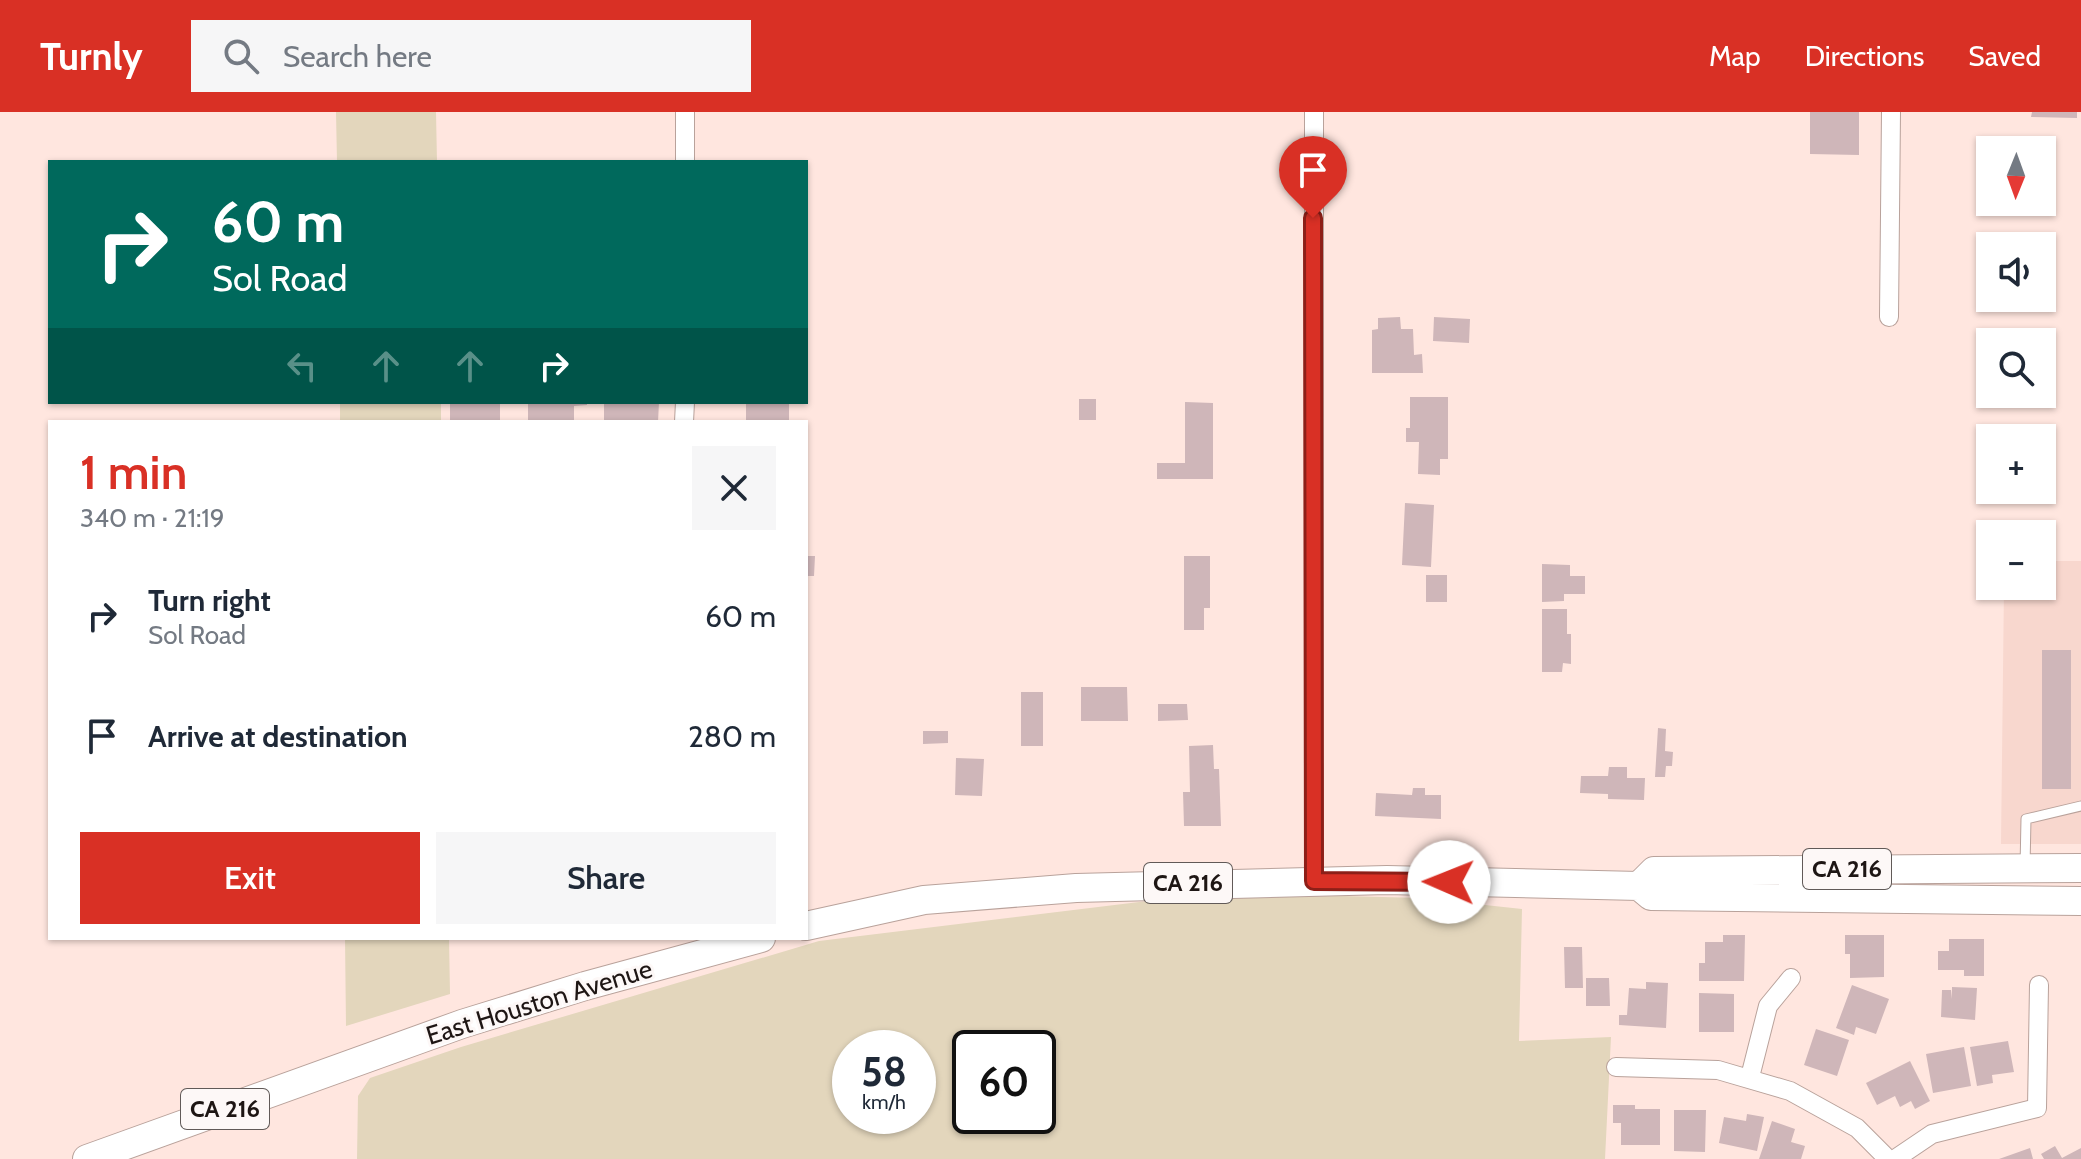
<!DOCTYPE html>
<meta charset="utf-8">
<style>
:root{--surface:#fff;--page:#f6f6f7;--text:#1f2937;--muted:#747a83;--accent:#d93025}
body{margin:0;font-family:Cabin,sans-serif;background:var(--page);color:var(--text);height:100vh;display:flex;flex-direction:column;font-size:30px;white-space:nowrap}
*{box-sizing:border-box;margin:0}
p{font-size:26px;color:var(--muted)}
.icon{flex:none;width:44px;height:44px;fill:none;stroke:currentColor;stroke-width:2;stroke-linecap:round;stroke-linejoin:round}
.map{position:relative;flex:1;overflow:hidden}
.drawer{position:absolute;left:48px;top:308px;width:760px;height:520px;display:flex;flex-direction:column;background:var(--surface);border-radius:0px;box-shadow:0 2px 6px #0004}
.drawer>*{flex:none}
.guide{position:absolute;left:48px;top:48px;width:760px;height:244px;border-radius:0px;box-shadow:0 2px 6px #0004;background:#00695c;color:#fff;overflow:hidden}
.needle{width:52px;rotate:181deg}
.buttons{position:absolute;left:1976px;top:24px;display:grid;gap:16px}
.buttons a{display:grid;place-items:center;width:80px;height:80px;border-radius:0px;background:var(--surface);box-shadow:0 2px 6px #0004;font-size:40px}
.speed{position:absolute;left:832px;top:918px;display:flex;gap:16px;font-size:40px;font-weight:700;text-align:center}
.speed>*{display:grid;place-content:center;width:104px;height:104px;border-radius:50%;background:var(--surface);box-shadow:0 2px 6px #0004;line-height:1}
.speed small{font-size:20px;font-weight:400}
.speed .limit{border:4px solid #111;border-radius:12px;background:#fff;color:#111}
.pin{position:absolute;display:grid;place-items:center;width:68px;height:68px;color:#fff;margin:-82px -34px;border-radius:50% 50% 50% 0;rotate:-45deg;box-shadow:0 0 8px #0007}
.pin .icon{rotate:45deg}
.me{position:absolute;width:88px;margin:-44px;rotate:271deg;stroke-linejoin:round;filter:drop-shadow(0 0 6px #0008)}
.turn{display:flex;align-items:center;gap:28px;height:168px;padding:0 32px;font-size:36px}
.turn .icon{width:104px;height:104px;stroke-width:2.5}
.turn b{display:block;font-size:56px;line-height:68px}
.lanes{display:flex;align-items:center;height:76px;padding:0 32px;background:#0003;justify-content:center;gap:40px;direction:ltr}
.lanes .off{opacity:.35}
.round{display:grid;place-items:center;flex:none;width:84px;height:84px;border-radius:0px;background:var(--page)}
.headline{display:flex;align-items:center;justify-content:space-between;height:136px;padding:0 32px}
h1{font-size:48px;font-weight:600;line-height:60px;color:var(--accent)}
.cta{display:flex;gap:16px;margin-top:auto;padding:16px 32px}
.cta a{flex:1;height:92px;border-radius:0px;background:var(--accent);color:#fff;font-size:32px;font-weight:600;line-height:92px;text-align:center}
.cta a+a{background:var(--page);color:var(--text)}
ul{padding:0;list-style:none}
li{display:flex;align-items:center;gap:24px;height:120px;padding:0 32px}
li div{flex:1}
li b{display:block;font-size:30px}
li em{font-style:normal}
header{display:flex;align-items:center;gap:48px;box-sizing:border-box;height:112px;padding:0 40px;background:var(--accent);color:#fff}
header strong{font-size:38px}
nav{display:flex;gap:44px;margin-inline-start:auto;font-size:28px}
.search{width:560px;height:72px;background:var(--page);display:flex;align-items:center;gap:20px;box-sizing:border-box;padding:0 28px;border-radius:0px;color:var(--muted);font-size:30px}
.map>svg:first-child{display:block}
.built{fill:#f8d7ce}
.green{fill:#e3d6bc;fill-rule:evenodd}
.building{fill:#cfb6b9}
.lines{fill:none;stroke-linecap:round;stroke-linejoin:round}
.lane-casing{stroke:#b9a29b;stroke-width:11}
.street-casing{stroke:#b9a29b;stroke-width:20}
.primary-casing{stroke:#b9a29b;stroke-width:30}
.lane{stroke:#fff;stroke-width:9}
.street{stroke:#fff;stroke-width:18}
.primary{stroke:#fff;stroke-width:28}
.route-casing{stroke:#8d1f18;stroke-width:20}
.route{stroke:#d93025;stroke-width:14}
.labels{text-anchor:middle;stroke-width:6;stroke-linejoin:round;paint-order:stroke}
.shield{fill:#fdf8f7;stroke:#615a58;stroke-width:2}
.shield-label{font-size:24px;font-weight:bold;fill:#1e1614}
.street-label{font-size:26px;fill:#1e1614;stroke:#fdf8f7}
</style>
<header>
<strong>Turnly</strong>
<div class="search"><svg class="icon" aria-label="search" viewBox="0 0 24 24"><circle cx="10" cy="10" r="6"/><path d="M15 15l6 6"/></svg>Search here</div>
<nav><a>Map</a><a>Directions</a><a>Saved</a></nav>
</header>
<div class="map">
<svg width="2081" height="1047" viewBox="0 0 2081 1047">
<rect width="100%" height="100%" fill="#ffe6df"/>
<!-- built -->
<path class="built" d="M2042,449H2081V732H2001L2004,474H2042Z"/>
<!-- green -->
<path class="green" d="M336,0H436L437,50H337Z
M340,290H441V310H340Z
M1344,784L1420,786L1522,797L1519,929L1611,925L1605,1047H357L358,984L370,966L461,935L819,829L1172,786ZM850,936H918V1004H850ZM970,936H1038V1004H970Z
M345,826H449L450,882L346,914Z"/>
<!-- building -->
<path class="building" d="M1810,0H1859V43L1810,42Z
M2032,0H2077V6L2031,5Z
M1400,205L1401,217H1413L1414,243L1422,242L1423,261H1372V218L1378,217V206Z
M1434,205L1470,207L1469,231L1433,229Z
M1410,285H1448V347H1440V363L1418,362L1419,330H1406V316H1410Z
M1079,287H1096V308H1079Z
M450,290H500V310H450Z
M528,290H587V293L574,294V310H528Z
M604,290H659L658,310H604Z
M746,290H789V310H746Z
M1185,290L1213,291V367H1157V351H1185Z
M1405,391L1434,393L1431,455L1402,453Z
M806,444H815L814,464H806Z
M1184,444H1210V496H1204V518H1184Z
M1542,452L1570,453V464H1585V482H1564V489L1542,490Z
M1426,463H1447V490H1426Z
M1542,497H1567V522H1571V552L1563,551L1562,560H1542Z
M2042,538H2071V677H2042Z
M1081,575H1127L1128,609H1081Z
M1021,580H1043V634H1021Z
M1158,592H1187L1188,608L1158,609Z
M1658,616L1666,617L1665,639L1673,640L1672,654H1666L1665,665H1655Z
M923,619H948V631L923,632Z
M1213,633L1214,657H1219L1221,714H1184L1183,680H1190L1189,634Z
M956,646L984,647L982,684L955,683Z
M1609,655H1627V666H1645L1644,688L1608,687V682L1580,681L1581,664H1608Z
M1413,676H1425V683H1441V707L1375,704L1376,681L1412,683Z
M1723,823H1745L1744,869H1699V851H1705V830H1723Z
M1845,823H1884V865L1850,866V842H1845Z
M1949,827H1984V864H1964V858H1938V839H1949Z
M1564,835H1582L1583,876H1565Z
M1586,866H1609L1610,894H1586Z
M1646,870L1668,871L1666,916L1619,913V903H1627L1629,876L1646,877Z
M1852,873L1889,887L1876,922L1856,915L1854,923L1836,916Z
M1952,875L1977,876L1975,908L1941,905L1942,878H1951L1952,887Z
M1699,881L1734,882V920H1699Z
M1816,917L1849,928L1837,964L1804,953Z
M2008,929L2014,960L1992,963L1993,971L1977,974L1970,935Z
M1964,935L1971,974L1933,981L1926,942Z
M1910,949L1930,989L1915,997L1911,989L1900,995L1895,984L1877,993L1866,971Z
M1613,993H1635V997H1660V1033H1621V1011H1613Z
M1674,998H1706L1705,1040L1674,1039Z
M1747,1002L1764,1005L1757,1039L1719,1031L1724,1005L1746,1009Z
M1772,1009L1795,1017L1791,1030L1805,1034L1801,1047H1759Z
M2055,1034L2062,1046L2081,1036V1047H2044L2041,1042Z
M2030,1036L2033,1047H1999Z"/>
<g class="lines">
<defs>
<path id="lane" d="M2025,755L2026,707L2081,694"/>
<path id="street" d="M685,50V0
M1889,205L1891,0
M684,310L685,290
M1314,769V0
M1616,955L1718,958L1790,979L1857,1016L1888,1047
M1750,965L1768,894L1791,866
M1895,1047L1932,1022L2037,996L2039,873"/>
<path id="primary" d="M1639,774L1654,759L2081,756
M806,814L924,788L1076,776L1387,768L1639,774L1651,784L2081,789
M87,1047L462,912L585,874L761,826"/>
</defs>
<!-- lane casing -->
<use href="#lane" class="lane-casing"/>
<!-- street casing -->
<use href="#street" class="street-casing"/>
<!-- primary casing -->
<use href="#primary" class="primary-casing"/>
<!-- lane -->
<use href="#lane" class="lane"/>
<!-- street -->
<use href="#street" class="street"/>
<!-- primary -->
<use href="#primary" class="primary"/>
</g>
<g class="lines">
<defs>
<path id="route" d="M1313,106L1314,769L1449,770"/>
</defs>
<!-- route casing -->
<use href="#route" class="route-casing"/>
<!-- route -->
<use href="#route" class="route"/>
</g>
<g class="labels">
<!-- shield labels -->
<g class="shield">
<rect x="1803" y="737" width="88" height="40" rx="6"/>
<rect x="1144" y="751" width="88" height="40" rx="6"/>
<rect x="181" y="977" width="88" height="40" rx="6"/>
</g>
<g class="shield-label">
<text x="1847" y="765">CA 216</text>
<text x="1188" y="779">CA 216</text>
<text x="225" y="1005">CA 216</text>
</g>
<!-- street labels -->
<g class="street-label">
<text transform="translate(539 890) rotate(-17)" y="9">East Houston Avenue</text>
</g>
</g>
</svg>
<div class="buttons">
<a><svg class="needle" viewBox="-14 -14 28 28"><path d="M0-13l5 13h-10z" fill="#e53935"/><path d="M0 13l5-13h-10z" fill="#747a83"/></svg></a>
<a><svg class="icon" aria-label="sound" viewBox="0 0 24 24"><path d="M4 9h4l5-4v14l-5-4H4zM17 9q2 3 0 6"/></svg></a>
<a><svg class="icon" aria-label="search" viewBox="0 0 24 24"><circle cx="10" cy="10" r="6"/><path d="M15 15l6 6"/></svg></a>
<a>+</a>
<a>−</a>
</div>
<div class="speed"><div>58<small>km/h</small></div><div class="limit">60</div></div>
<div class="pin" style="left:1313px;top:106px;background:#d93025"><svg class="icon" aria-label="arrive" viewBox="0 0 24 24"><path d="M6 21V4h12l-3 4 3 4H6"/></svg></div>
<svg class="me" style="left:1449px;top:770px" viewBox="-20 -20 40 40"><circle r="19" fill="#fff"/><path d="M0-13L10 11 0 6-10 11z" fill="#d93025"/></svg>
<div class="guide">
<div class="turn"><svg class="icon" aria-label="right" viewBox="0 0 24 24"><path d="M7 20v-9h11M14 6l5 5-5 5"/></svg><div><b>60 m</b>Sol Road</div></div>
<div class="lanes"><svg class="icon off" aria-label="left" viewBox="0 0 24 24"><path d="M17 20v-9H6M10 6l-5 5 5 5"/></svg><svg class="icon off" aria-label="ahead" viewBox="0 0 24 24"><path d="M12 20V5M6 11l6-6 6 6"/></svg><svg class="icon off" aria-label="ahead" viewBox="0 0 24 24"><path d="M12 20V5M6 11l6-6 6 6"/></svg><svg class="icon" aria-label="right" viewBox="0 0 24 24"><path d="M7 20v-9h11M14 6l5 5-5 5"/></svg></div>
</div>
<section class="drawer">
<div class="headline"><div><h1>1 min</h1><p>340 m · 21:19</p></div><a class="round"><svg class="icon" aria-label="close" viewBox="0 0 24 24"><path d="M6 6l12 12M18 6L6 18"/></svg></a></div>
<ul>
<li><svg class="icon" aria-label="right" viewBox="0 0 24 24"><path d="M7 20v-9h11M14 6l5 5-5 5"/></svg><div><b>Turn right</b><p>Sol Road</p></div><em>60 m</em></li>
<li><svg class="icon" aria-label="arrive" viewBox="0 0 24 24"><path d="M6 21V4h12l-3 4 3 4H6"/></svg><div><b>Arrive at destination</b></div><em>280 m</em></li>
</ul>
<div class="cta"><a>Exit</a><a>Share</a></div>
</section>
</div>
